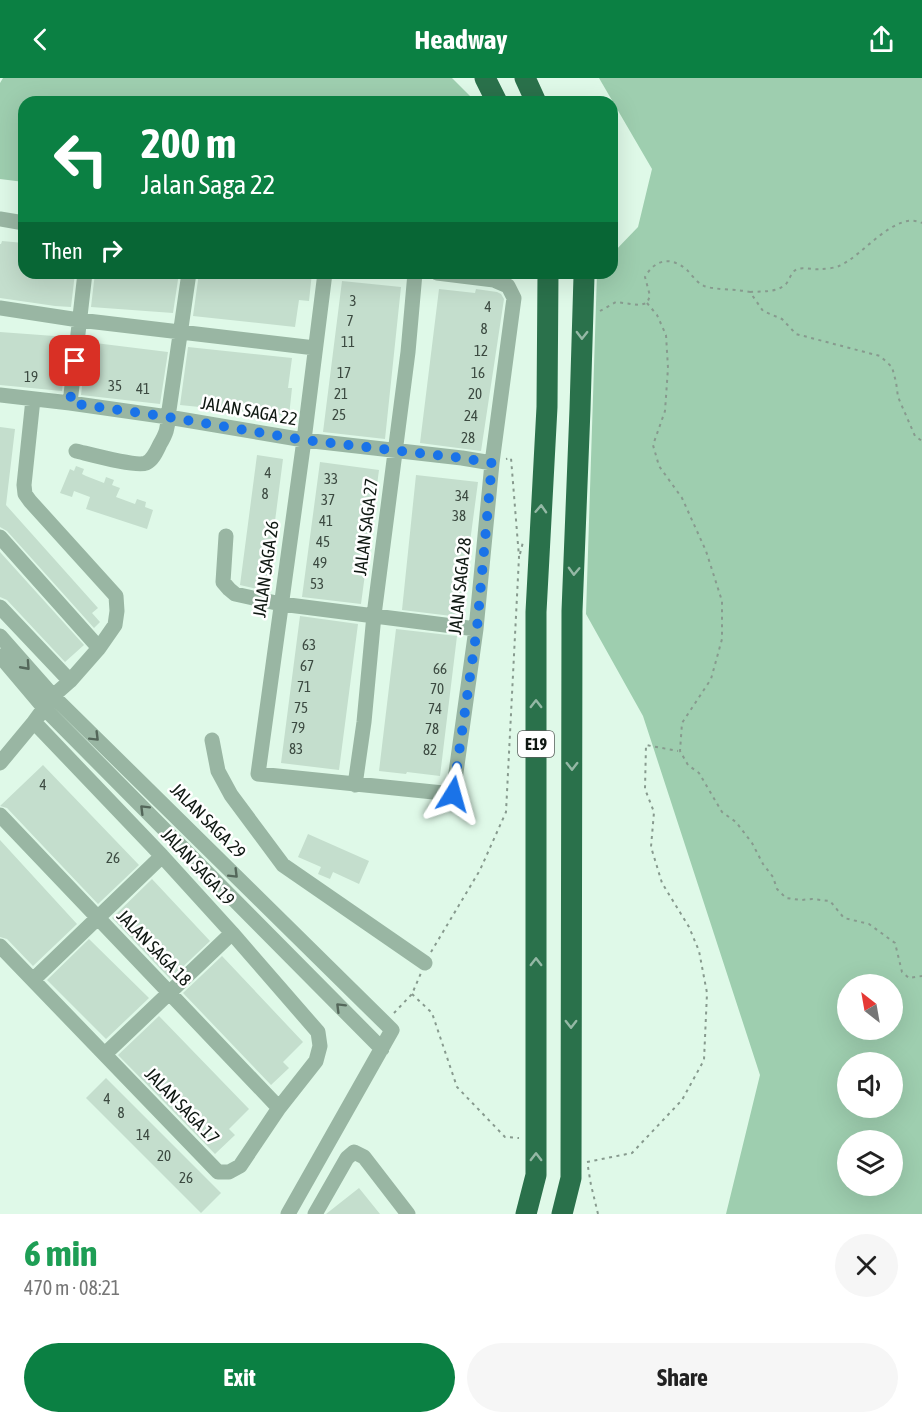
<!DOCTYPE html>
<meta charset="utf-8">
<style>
:root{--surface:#fff;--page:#f6f6f6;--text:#222;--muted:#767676;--accent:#0b8043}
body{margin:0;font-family:"Asap Condensed",sans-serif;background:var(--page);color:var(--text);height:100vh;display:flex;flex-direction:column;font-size:22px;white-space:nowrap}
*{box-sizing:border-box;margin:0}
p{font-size:20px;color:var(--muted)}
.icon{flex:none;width:33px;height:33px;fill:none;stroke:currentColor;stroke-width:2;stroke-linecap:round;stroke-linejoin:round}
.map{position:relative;height:1136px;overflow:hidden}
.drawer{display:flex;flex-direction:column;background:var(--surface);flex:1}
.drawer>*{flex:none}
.guide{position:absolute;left:18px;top:18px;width:600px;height:183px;border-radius:18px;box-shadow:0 6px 24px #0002;background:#0b8043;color:#fff;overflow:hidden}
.needle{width:39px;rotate:329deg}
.fabs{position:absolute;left:837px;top:896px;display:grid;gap:12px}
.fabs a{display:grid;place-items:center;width:66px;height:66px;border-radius:50%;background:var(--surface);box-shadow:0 6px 24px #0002;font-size:30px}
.pin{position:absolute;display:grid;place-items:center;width:51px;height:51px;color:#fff;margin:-26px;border-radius:12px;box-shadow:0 3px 9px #0006}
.me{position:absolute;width:66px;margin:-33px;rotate:8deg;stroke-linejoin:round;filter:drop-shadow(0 0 4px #0008)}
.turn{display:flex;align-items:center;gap:21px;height:126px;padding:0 24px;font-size:27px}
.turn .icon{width:78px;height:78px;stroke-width:2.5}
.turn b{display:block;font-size:42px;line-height:51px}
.then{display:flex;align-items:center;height:57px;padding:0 24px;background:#0003;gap:12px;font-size:22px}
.round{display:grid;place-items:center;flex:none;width:63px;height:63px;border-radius:32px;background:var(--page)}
.head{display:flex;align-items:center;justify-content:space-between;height:102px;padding:0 24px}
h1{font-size:36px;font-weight:700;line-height:45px;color:#1e9e55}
.action{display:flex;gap:12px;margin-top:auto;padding:12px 24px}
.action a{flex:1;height:69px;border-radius:36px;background:var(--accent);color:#fff;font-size:24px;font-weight:700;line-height:69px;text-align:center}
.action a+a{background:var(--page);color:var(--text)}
header{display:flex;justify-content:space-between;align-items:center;height:78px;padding:0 24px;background:var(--accent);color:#fff;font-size:27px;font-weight:700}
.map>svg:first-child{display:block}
.green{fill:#9eceaf;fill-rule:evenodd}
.building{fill:#c4decd}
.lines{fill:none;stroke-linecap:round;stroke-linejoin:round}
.path{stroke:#879a8e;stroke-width:2;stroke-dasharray:3 4.5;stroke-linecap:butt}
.minor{stroke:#99b6a3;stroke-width:15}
.highway{stroke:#2a714b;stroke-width:21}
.highway-bridge{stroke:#2a714b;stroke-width:21}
.oneway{stroke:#94b8a5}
.oneway2{stroke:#54675a}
.route{stroke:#1a73e8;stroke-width:10;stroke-dasharray:0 18}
.labels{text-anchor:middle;stroke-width:5;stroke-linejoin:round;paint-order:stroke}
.number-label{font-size:15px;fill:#3c4a41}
.shield{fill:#fff;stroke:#575d59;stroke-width:1.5}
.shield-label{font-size:16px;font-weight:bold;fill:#0f1812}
.street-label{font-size:18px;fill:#0f1812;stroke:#fff}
</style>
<header><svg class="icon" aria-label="back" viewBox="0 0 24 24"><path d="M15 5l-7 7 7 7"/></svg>Headway<svg class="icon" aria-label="share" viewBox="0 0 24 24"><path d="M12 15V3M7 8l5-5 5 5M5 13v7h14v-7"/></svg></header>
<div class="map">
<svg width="922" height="1136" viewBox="0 0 922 1136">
<rect width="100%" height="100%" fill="#dff9e8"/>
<!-- green -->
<path class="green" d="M3,0H452L476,24H24V104L0,101V5Z
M599,0H922V1136H726L760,997L643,638L586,536L597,195H612V176L638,149L652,91ZM848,906H892V951H848ZM848,984H892V1029H848ZM848,1062H892V1107H848Z"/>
<!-- building -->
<path class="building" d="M2,163L24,165V195H75L71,229L55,228L0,220V166H1Z
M95,195H179L173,235L91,229Z
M199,195H312L309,223L299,222L295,249L193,238Z
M342,203L401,209L385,361L323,354Z
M439,211L475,215L476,211L497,214L501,216L504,221L481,373L420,365Z
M0,254L68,259L62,313L0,307Z
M87,264L168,274L160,326L81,317Z
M188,269L292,280L288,310H292L289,338L180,327Z
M0,349L15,351L6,427L98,530L92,535L100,544L94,550L7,453L0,449Z
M257,377L283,381L266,513L240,507Z
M320,384L379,392L361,526L302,519Z
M76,388L84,391L82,396L86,398L104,405L106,399L114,402L112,407L120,410L116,419L135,426L137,421L146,424L145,429L153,432L147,451L86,431L90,419L74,413L72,419L60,415L70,391L74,393Z
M416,397L478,404L460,539L402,532Z
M0,474L84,567L65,584L7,522L0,519Z
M300,538L358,546L339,692L281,685Z
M396,551L457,558L440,698L407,694L406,696L379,693Z
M43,687L139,787L98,826L7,730L0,728Z
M308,756L369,783L359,806L333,794L330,801L318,796L321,789L298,779Z
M0,762L77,846L33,888L7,861L0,859Z
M152,801L210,863L170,901L112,840Z
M89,861L149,920L106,961L47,902Z
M222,878L303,964L283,984L289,990L271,1007L183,915Z
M159,938L249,1031L229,1051L235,1057L215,1076L118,977Z
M106,1000L221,1115L201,1135L86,1020Z
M359,1110L380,1136H326Z"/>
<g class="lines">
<!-- path -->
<path class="path" d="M750,214C763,213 776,215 786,206C790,201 791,194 797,191C804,189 813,192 821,191C826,191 834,190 839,188C863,178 895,132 922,145
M647,225L657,237L666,257L668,290L665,333L653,367L659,388L682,420L706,473L722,523V561L711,601L682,645L680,673L688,687L699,695L722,734L736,744L752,765L763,786L773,799L777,811L786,820L801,822L812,821L830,823L844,840L869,846L895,865L902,894L909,900L922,898
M600,233L616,224L639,227L647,225L650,218L645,199C655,181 671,178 687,192C692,197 697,205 704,208C714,212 738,211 750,214L763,233L782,241L796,256L880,278L892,289L896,304L898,319L915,358L922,363
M520,476L523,464
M431,874L480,792L506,734L519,479L511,380L506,381
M412,916L432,935L457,1009L505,1059L519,1060
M394,935L412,916L421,895
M587,1084L632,1075L682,1022L704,982L707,915L699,873L689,849L662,805L651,769L654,734L645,711L646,667L678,673
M588,1089L591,1107L598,1136"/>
<!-- minor -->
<path class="minor" d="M0,141L24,145
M325,195L304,362L258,696L453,716L476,551L492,385L514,220L508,208L494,202L437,195
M0,230L79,242L315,270
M0,317L70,325L168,339L304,362L462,380L492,385
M70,325L85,195
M76,373C89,376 136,389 146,385C153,382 157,372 160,366C166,356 168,350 168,339L189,195
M226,458L223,504L229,511L235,516L281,526L476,551
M0,459L99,570
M0,529L70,603
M0,558L53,618L392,952L288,1136
M0,578L44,630L382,971
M212,662L218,693L231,717L283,787L425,885
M0,685L34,644L53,618L70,603L99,570L115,547L117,533L116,518L30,423L25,416L24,407L33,321
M355,707L364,644L374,537L408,274L415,195
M0,737L279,1030
M0,868L218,1094H229L240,1088L279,1030L316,983L320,968L318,954L232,855L162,778L34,644
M33,902L162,778
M105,976L232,855
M315,1136L347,1080L354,1074L364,1079L408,1136"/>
<!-- highway -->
<path class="highway" d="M485,0L497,24
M525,0L536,24"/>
<!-- highway-bridge -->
<path class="highway-bridge" d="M526,1136L536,1097V534L547,329L548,195
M562,1136L571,1100L572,533L580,331L584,198"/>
</g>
<!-- one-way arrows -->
<defs><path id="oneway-chevron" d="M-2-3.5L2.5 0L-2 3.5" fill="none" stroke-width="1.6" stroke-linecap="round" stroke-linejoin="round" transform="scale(1.5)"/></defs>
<g class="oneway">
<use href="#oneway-chevron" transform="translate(582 257) rotate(91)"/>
<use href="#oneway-chevron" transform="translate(541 431) rotate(-87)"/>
<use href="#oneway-chevron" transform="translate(574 493) rotate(92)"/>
<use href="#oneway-chevron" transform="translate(536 626) rotate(-90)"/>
<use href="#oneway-chevron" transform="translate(572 688) rotate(90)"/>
<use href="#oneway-chevron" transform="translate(536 884) rotate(-90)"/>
<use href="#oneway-chevron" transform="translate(571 946) rotate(90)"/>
<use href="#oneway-chevron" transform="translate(536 1079) rotate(-90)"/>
</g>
<g class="oneway2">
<use href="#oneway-chevron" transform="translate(26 588) rotate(48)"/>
<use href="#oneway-chevron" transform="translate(95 659) rotate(45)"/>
<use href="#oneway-chevron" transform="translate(144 731) rotate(-135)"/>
<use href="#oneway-chevron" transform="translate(234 796) rotate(45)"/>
<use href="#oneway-chevron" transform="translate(340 929) rotate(-135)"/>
</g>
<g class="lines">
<!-- route -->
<path class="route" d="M75,283L70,325L168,339L304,362L462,380L492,385L477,550L453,716"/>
</g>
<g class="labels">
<!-- number labels -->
<g class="number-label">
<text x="353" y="228">3</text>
<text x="488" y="234">4</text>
<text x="350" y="248">7</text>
<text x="484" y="256">8</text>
<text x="348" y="269">11</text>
<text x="481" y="278">12</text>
<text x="344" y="300">17</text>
<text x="478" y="300">16</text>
<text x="31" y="304">19</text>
<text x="115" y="313">35</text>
<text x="143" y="316">41</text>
<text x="341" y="321">21</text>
<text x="475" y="321">20</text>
<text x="339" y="342">25</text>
<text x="471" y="343">24</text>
<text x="468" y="365">28</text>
<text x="268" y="400">4</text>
<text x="331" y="406">33</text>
<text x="265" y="421">8</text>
<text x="462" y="423">34</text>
<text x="328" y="427">37</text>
<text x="459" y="443">38</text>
<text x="326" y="448">41</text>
<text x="323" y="469">45</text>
<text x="320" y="490">49</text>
<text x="317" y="511">53</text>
<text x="309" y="572">63</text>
<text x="307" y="593">67</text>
<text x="440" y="596">66</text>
<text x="304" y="614">71</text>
<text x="437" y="616">70</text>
<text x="301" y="635">75</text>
<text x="435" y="636">74</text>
<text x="298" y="655">79</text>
<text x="432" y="656">78</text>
<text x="296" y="676">83</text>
<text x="430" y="677">82</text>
<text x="43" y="712">4</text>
<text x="113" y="785">26</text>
<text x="107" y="1026">4</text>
<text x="121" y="1040">8</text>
<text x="143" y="1062">14</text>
<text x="164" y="1083">20</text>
<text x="186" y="1105">26</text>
</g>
<!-- shield labels -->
<rect class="shield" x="518" y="653" width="36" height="26" rx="4.5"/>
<g class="shield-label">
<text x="536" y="672">E19</text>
</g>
<!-- street labels -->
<g class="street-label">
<text transform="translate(249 333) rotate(10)" y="6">JALAN SAGA 22</text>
<text transform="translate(366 449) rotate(-83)" y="6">JALAN SAGA 27</text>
<text transform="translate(266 491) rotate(-82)" y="6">JALAN SAGA 26</text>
<text transform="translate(460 508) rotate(-84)" y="6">JALAN SAGA 28</text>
<text transform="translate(208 743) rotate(45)" y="6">JALAN SAGA 29</text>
<text transform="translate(198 789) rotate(47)" y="6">JALAN SAGA 19</text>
<text transform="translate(154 870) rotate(46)" y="6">JALAN SAGA 18</text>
<text transform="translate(182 1028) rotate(46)" y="6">JALAN SAGA 17</text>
</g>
</g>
</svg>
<div class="fabs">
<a><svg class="needle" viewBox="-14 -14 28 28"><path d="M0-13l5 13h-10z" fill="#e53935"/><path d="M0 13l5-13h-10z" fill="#767676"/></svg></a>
<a><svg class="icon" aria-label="sound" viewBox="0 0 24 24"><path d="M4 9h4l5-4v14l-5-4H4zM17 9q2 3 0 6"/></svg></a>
<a><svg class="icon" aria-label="layers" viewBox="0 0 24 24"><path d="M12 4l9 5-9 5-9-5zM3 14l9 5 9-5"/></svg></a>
</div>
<div class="pin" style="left:75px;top:283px;background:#d93025"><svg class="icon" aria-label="arrive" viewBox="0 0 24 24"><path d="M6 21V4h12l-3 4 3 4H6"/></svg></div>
<svg class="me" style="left:453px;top:716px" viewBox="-20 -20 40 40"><path d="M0-17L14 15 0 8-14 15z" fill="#1a73e8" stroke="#fff" stroke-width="4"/></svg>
<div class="guide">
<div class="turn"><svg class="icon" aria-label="left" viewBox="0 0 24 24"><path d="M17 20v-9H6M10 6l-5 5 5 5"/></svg><div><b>200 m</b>Jalan Saga 22</div></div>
<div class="then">Then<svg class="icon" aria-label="right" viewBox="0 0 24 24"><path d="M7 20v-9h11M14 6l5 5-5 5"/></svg></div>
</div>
</div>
<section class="drawer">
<div class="head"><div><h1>6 min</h1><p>470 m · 08:21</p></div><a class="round"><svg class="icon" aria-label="close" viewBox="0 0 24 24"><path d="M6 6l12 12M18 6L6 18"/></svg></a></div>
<div class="action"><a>Exit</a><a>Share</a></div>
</section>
